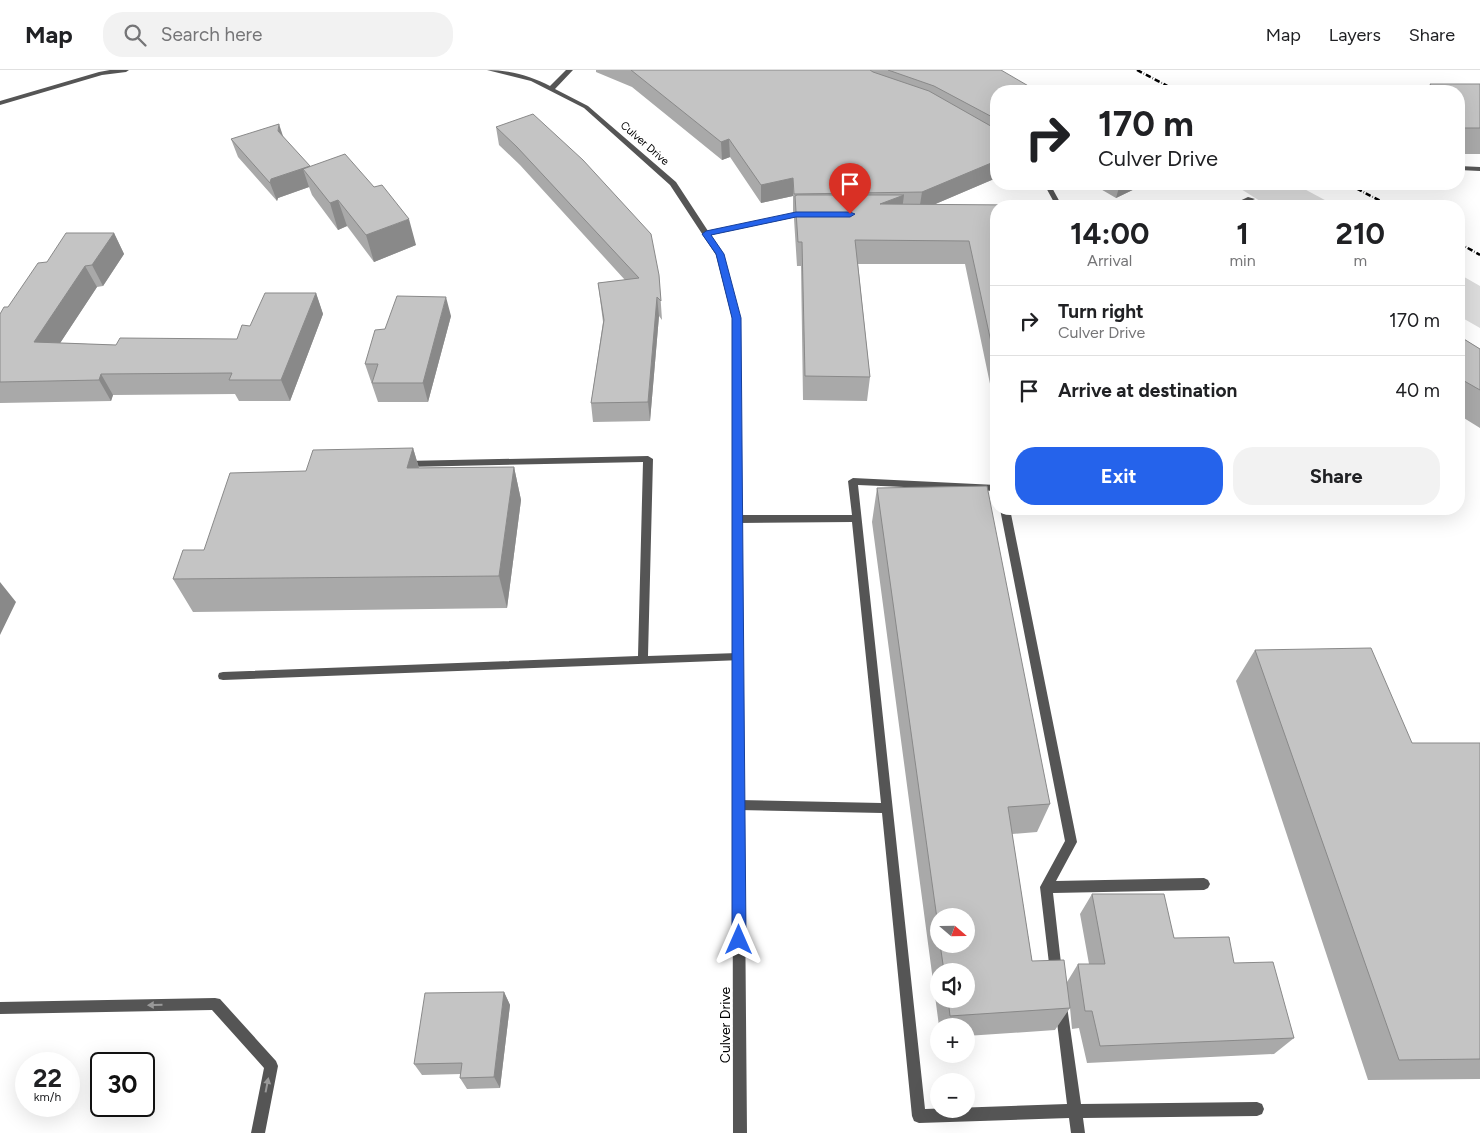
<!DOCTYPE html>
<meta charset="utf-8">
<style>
:root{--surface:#fff;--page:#f2f2f2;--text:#202124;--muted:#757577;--line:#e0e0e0;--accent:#2563eb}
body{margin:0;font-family:Figtree,sans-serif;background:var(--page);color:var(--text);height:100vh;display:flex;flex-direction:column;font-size:19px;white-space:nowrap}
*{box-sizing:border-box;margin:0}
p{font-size:16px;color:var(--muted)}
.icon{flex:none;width:28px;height:28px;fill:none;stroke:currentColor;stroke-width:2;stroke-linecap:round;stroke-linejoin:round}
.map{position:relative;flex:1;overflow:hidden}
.panel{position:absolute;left:990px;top:130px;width:475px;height:315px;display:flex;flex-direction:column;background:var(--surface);border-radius:20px;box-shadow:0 5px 20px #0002}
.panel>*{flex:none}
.banner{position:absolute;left:990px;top:15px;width:475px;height:105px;border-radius:20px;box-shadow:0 5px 20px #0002;background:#fff;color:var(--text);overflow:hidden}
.needle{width:32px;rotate:110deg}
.tools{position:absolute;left:930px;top:838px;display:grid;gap:10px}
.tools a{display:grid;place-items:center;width:45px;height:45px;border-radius:50%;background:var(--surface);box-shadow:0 5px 20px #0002;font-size:25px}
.speed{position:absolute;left:15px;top:982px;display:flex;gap:10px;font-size:25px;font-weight:700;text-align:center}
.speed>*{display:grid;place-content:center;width:65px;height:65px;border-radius:50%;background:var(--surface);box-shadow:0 5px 20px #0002;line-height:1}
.speed small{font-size:12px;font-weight:400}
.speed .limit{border:2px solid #111;border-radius:8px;background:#fff;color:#111}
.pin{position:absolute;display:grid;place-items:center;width:42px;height:42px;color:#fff;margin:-51px -21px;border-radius:50% 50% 50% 0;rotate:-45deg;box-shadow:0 0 5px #0007}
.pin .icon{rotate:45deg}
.me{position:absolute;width:55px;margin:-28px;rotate:0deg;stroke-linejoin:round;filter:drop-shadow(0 0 4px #0008)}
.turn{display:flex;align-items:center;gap:18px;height:105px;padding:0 25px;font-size:22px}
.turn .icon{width:65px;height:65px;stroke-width:2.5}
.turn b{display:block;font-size:35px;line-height:42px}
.eta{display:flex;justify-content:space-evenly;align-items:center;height:85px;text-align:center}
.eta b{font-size:30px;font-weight:700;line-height:35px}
.cta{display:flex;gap:10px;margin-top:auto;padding:10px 25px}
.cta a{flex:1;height:58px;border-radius:20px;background:var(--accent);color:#fff;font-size:20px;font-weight:700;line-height:58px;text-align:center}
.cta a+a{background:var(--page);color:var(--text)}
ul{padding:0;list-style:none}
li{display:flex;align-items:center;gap:15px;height:70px;padding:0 25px;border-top:1px solid var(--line)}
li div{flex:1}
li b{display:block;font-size:19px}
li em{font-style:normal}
header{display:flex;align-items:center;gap:30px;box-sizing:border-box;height:70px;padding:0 25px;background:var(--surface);border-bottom:1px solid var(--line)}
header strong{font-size:24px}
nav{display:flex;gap:28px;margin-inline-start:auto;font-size:18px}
.search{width:350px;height:45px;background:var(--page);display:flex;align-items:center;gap:12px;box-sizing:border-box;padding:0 18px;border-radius:20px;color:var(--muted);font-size:19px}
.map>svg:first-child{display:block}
.green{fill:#dcdcdc}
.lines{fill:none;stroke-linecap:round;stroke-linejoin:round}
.lane{fill:#555;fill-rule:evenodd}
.street{fill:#555;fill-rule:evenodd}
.rail{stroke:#000;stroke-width:2.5;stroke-dasharray:5.5 2 0.5 2;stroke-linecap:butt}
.wall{fill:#a9a9a9;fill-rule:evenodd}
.shaded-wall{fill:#898989}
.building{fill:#c4c4c4;stroke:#898989}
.oneway{fill:#999}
.route{fill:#2563eb;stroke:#184099}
.labels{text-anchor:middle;stroke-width:4.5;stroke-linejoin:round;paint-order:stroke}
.far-street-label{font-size:11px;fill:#000;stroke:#fff}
.street-label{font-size:14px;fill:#000;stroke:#fff}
</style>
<header>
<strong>Map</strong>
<div class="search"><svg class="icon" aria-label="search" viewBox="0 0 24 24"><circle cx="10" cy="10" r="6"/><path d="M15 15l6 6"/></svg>Search here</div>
<nav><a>Map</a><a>Layers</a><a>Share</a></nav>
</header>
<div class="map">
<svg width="1480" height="1063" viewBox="0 0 1480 1063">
<rect width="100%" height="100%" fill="#fff"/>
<!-- green -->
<path class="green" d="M1233,114H1295L1336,136H1268Z
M1459,204L1480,216V258L1459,246Z"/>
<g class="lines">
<!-- lane -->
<path class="lane" d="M1459,96L1480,97V101L1459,100Z
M648,386L653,389L648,586L738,583L742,584L743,587L742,590L223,610L219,609L218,606L219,603L223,602L638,586L643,392L405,397L400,394L405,391Z
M853,408L996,415V421L858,415L925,1039L1067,1034L1055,936L1056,931L1061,930L1066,931L1067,936L1081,1034L1257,1032L1262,1034L1264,1039L1262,1044L1257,1046L1083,1048L1085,1063H1071L1069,1048L919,1053L914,1051L912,1046L882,743L738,740L734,739L732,735L734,731L738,730L881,733L852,452L738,453L733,449L738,445H852L848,411Z
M1000,439H1010L1077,772L1056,811L1204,808L1208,810L1210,814L1208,818L1204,820L1053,823L1062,902L1060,906L1056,908L1052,906L1050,902L1040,817L1065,771Z
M215,928L220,929L276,991L278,996L265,1063H251L264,998L212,940L0,944V932Z"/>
<!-- street -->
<path class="street" d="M110,0H129L126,2L102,5L0,35V31L99,2Z
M487,0C509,0 531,6 550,16L566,0H573L555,19L588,36L676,112L708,161L796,143H808L812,145L808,147H796L711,165L724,185L740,248L747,1063H733L732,248L716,185L670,115L584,38L531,11Z
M1044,114H1050L1062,136H1056Z
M1248,127L1255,129L1239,136H1229Z"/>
<!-- rail -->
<path class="rail" d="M1137,0L1177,21
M1348,114L1390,136
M1459,173L1480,185"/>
</g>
<!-- wall -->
<path class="wall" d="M596,0H1001L996,21V97L994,109L933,135L996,136V333H994L965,194H858L870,307L867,331L803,330L801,196H797L794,149V142H793V126L761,133L730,87L722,90L632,17L596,2Z
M1430,14H1480V84H1459V21H1427Z
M496,57L659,205L662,250L659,246L650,351L593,352L591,333L603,252L598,213L625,210L520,95L499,75Z
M283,67L310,97L416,175L374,192L347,156L338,160L312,125L309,117L278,128L277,131L238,87L231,69Z
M1092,114H1145L1116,128Z
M114,163L124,184L103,216L97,217L60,273L116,275L237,269L250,256L316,223L323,244L290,331H239L235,324L113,325L111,331L0,333V244L8,237L47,192Z
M451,246L428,332H378L365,294L385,259Z
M1459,266L1480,279V358L1459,345Z
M413,378L419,398L514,397L521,430L507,538L193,542L173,509L204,480L306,401Z
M877,418L1050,734L1037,762L1012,764L1032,891L1067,912L1078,894H1089L1080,844L1092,824L1174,868L1234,893L1294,968L1274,984L1087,993L1079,958L1072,959L1070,938L1055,960L966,966V956H939L872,452ZM939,846L966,874H939ZM939,901H966V929H939Z
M1255,580L1412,673H1480V1009L1368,1010L1236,611Z
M504,922L510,935L500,1018L467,1019L460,1008L461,1004L422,1005L414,994Z"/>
<!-- shaded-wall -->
<path class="shaded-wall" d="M279,54L285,72L278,61Z
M729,69L730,87L722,90L721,72Z
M996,76V97L994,109L919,141L922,122L994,77Z
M310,96L303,99L309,117L278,128L277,131L270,113L271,109Z
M793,108V126L761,133V115Z
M1120,114H1145L1116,128Z
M904,125L901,148L880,134Z
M338,130L347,156L338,160L330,133Z
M409,149L416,175L374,192L366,165Z
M114,163L124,184L103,216L92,195Z
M85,196L97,217L47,293L34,272Z
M316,223L323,244L290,331L281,310Z
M446,227L451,246L428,332L423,313Z
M657,227L659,246L650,351L648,332Z
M101,304L113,325L111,331L99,310Z
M413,378L423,412L407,398Z
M514,397L521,430L507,538L499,506Z
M0,512L16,532L0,565Z
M504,922L510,935L500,1018L494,1007Z"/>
<!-- building -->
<path class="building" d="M631,0H870L873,2L929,21L996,59V76L994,77L996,86V91L922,122L794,124L793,108L761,115L729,69L721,72Z
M888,0H1001L1037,21H996V49L934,16Z
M1430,14H1480V58H1463L1459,52V21H1435Z
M533,44L583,90L651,164L659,205L661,231L657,227L648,332L591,333L604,250L598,213L639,208L517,77L496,57Z
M279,54L278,61L310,96L271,109L270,113L231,69Z
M345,84L374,117L382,115L409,149L366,165L338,130L330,133L303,99Z
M797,125H904L880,134L1013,135V136H996V295L969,171L855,170L870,307L805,306L802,172H798L795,126Z
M1083,135L1212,136H1084Z
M66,163H114L92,195L85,196L34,272L116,275L120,268L237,269L242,255L250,256L265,223H316L281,310H229L232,303L101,304L99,310L0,312V244L4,237H8L38,193L47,192Z
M397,226L446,227L423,313H372L378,294H365L375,260L385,259Z
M1459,266L1480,279V320L1459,308Z
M413,378L407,398L514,397L499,506L173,509L183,480H204L230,403L306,401L313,380Z
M987,416L1050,734L1008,737L1032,891L1064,890L1070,938L950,946L948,929H966V901H944L940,874H966V846H939V863L877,418Z
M1371,578L1412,673H1480V989L1399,990L1255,580Z
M1092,824H1164L1174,868L1229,867L1234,893L1273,892L1294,968L1100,976L1092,941H1085L1078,894H1105Z
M504,922L494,1007L460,1008L462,993L414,994L425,923Z"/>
<!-- one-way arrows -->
<defs><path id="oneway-solid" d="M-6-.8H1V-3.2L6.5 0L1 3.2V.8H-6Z" transform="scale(1.25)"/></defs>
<g class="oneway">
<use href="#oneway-solid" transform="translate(155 935) rotate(179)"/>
<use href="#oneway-solid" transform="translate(267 1015) rotate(-79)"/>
</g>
<!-- route -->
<path class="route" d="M796,142H850L855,144L850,147H796L711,165L724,184L741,248L746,870L744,875L739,877L734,875L732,870V248L716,184L702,164L706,161Z"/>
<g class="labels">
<!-- far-street labels -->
<g class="far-street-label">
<text transform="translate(645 73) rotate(41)" y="4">Culver Drive</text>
</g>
<!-- street labels -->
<g class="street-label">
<text transform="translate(725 955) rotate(-90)" y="5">Culver Drive</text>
</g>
</g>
</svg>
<div class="tools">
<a><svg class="needle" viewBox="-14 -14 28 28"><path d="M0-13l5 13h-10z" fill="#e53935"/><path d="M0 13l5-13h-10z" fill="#757577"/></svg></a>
<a><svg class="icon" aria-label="sound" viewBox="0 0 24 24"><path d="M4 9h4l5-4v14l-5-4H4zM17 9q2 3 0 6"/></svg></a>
<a>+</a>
<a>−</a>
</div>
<div class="speed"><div>22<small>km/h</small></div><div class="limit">30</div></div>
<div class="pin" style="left:850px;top:144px;background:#d93025"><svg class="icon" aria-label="arrive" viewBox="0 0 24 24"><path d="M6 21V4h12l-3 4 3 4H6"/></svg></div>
<svg class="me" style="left:739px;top:870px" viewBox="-20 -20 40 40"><path d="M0-17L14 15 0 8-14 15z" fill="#2563eb" stroke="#fff" stroke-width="4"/></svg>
<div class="banner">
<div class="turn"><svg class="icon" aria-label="right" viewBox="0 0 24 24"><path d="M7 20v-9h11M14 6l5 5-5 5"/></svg><div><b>170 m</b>Culver Drive</div></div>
</div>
<section class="panel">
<div class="eta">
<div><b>14:00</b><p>Arrival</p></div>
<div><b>1</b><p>min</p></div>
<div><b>210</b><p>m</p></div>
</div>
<ul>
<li><svg class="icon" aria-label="right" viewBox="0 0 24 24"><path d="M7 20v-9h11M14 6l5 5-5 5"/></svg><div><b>Turn right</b><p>Culver Drive</p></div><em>170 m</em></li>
<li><svg class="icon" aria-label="arrive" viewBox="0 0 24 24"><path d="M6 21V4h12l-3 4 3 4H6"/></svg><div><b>Arrive at destination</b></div><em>40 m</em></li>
</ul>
<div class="cta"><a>Exit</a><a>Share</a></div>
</section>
</div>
